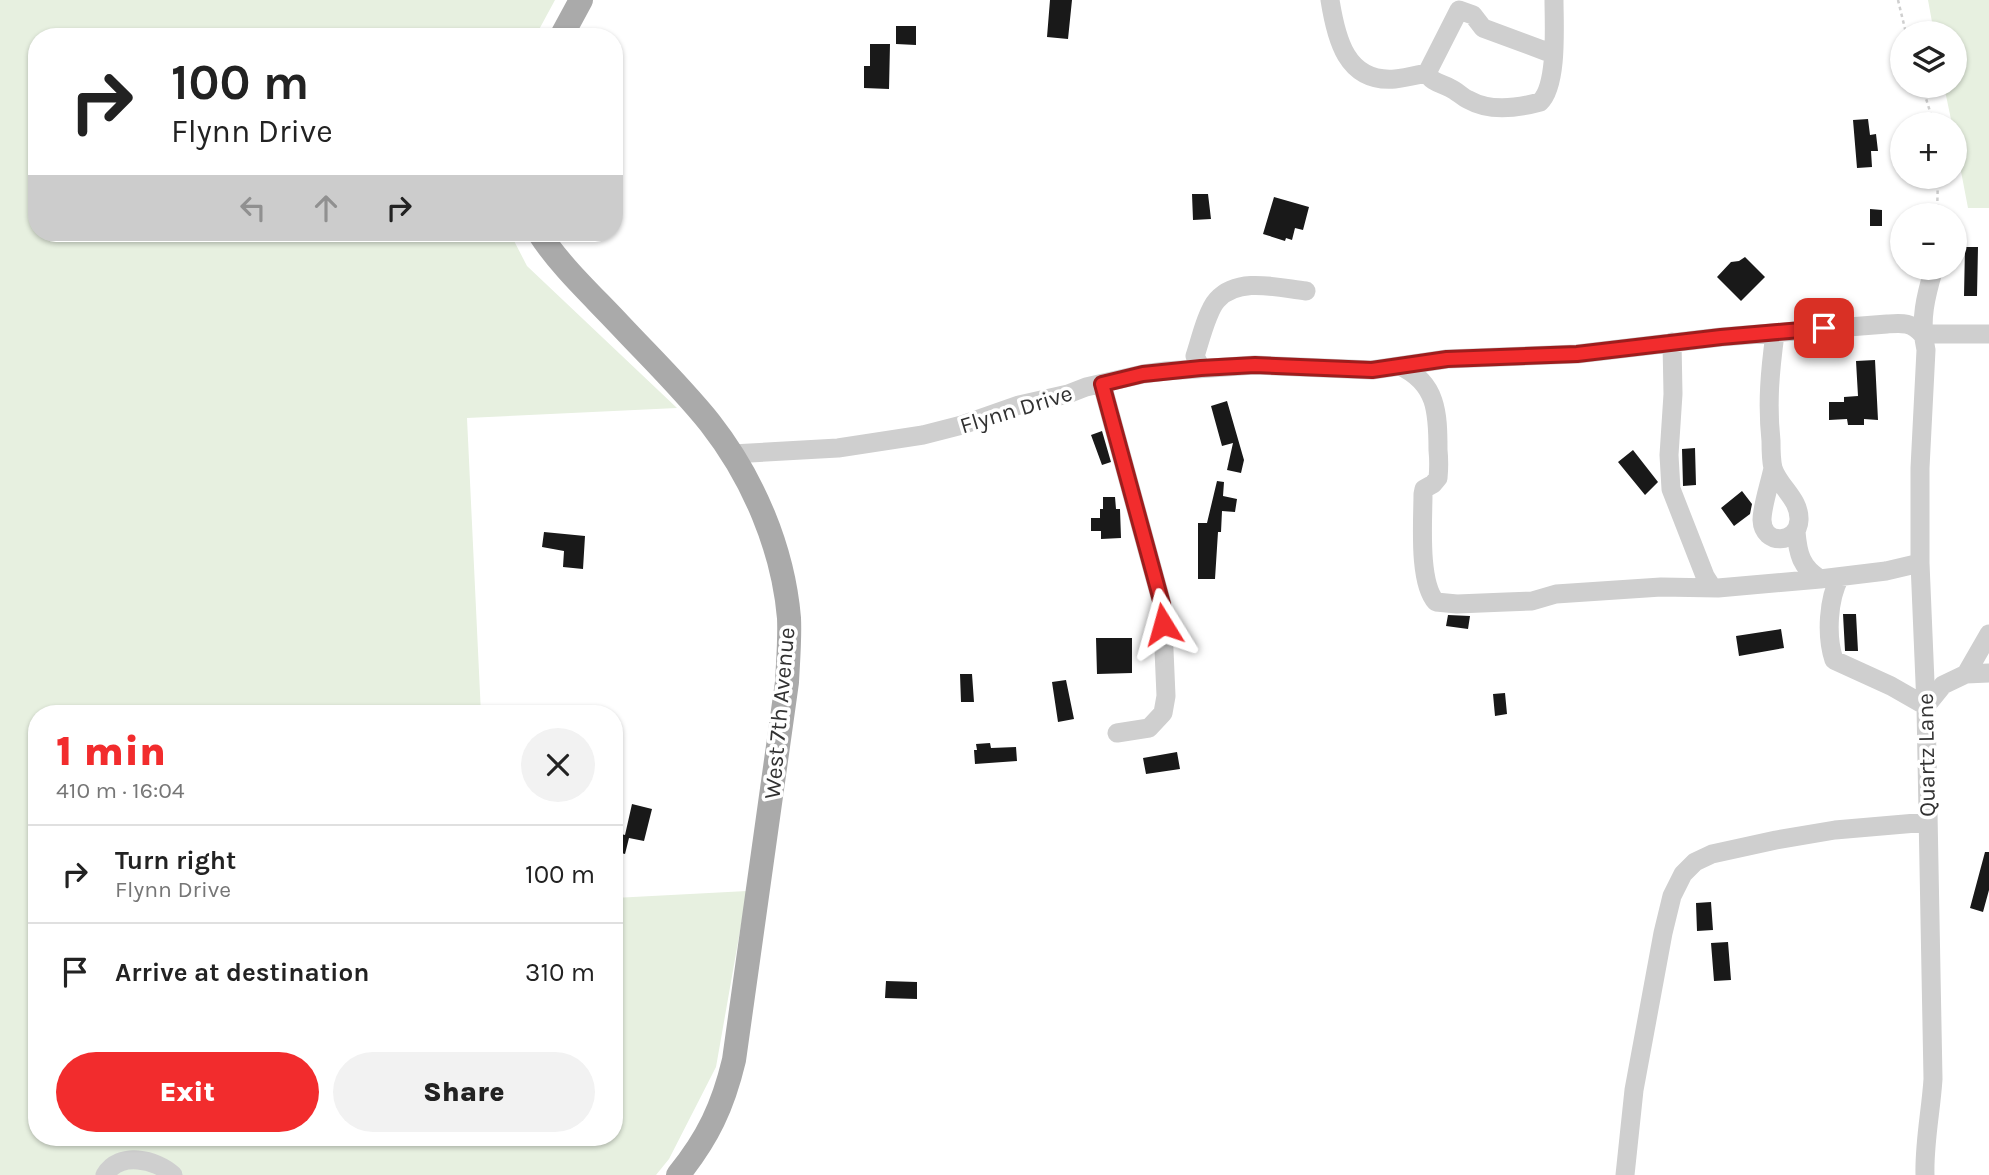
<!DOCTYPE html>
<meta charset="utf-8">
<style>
:root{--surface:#fff;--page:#f2f2f2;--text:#222;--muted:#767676;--line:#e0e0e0;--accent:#f22c2d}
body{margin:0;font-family:Karla,sans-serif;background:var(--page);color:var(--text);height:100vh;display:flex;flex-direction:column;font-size:26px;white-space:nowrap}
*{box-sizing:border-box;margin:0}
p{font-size:23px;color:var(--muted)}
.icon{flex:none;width:38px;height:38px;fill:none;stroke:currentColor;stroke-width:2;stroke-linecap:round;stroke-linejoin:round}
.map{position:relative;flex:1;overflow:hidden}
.sheet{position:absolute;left:28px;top:705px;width:595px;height:441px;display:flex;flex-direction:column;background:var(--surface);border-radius:28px;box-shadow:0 2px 5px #0004}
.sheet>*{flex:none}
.banner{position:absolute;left:28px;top:28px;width:595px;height:214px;border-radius:28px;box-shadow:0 2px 5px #0004;background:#fff;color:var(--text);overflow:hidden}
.controls{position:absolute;left:1890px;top:21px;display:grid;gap:14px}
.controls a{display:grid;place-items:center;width:77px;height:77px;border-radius:50%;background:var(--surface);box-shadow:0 2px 5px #0004;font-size:35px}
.pin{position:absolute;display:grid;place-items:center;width:60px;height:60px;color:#fff;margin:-30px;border-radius:14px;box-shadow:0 4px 10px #0006}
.me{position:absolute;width:77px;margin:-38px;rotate:352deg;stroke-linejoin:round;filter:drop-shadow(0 0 5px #0008)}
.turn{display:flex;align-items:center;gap:24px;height:147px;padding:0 28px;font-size:32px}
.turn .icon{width:91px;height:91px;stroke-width:2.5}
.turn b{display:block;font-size:49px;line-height:60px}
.lanes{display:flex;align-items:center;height:66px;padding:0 28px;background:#0003;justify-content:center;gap:35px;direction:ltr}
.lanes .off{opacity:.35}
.round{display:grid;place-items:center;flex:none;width:74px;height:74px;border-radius:37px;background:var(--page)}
.summary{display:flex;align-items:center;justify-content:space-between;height:119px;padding:0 28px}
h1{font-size:42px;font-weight:800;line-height:52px;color:var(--accent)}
.primary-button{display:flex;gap:14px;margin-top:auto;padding:14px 28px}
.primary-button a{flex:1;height:80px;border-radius:42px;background:var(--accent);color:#fff;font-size:28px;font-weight:800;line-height:80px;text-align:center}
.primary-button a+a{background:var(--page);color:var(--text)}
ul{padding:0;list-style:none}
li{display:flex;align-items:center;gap:21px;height:98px;padding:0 28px;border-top:2px solid var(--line)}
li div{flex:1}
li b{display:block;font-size:26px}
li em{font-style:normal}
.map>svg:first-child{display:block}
.green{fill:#e7f0e0}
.building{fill:#191919}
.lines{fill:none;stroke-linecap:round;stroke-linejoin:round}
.path{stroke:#cfcfcf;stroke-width:2.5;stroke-dasharray:3.5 3.5;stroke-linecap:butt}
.minor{stroke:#cfcfcf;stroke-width:19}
.major{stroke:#aaa;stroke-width:24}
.route-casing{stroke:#9d1d1d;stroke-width:18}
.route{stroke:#f22c2d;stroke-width:12}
.labels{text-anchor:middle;stroke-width:7;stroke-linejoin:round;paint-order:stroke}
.street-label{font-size:23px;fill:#323232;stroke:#fff}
</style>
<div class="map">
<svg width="1989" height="1175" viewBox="0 0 1989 1175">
<rect width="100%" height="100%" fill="#fff"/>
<!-- green -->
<path class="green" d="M0,0H555L535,37H37V233H510L527,266L677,408L467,418L481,714H37V1138H614V898L747,891L716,1067L669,1159L656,1175H0Z
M1928,0H1989V208H1968L1955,140V124H1952L1944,86H1955V33H1934Z"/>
<!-- building -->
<path class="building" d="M1050,0H1072L1068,39L1047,37Z
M896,26H916V45L896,44Z
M870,44H890L889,89L864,88V66H870Z
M1868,119L1870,135L1876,134L1878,151H1871L1872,167L1857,168L1853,120Z
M1192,194H1208L1211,219L1193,220Z
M1274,197L1309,207L1303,230L1295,228L1292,240L1286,238L1285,241L1263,234Z
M1870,209L1882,210V226H1870Z
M1965,247H1978L1977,296H1964Z
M1745,257L1765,277L1741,301L1717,277L1731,262L1739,261Z
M1875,360L1878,420L1864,419V425H1848L1847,419L1829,420V402H1844V397L1858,396L1856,361Z
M1227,401L1244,460L1241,473L1227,470L1233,443L1222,446L1211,406Z
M1102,431L1111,462L1102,465L1091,435Z
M1695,448L1696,485L1683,486L1682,449Z
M1633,450L1658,482L1645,495L1618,462Z
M1217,481L1224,482L1223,496L1237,499L1235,512L1222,511L1221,532H1218L1215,579H1198V523H1207Z
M1742,491L1752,504L1750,514L1734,526L1721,508Z
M1103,497H1115L1116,509H1120L1121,538L1101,539V531H1091V518H1100V509H1103Z
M544,532L585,536L583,569L563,567L564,551L542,547Z
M1843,614H1856L1858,651H1845Z
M1448,615L1470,616L1468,629L1446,626Z
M1781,629L1784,648L1739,656L1736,636Z
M1096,638H1132V673L1097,674Z
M960,674H972L974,702H961Z
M1066,680L1074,719L1058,722L1052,682Z
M1505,693L1507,714L1495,716L1493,694Z
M990,743L991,748L1016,747L1017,761L975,764L974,750H977L976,744Z
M1177,752L1180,769L1146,774L1143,758Z
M632,804L652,809L644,841L629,838L625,854L614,851V832L625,835Z
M1985,852H1989V890L1983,912L1970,908Z
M1711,902L1713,930L1697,931L1696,903Z
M1728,942L1731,980L1714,981L1711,943Z
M886,981L917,982V999L885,998Z"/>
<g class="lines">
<!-- path -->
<path class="path" d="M1898,0L1906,33
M1922,86L1934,124
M1937,215L1938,177"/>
<!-- minor -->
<path class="minor" d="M1330,0C1336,38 1346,83 1395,79C1406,78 1417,75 1427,73
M1553,54L1483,28L1473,15L1459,10L1427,73C1432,83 1441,83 1450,88C1457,91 1462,97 1469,100C1490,112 1518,108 1540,102C1558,85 1554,24 1554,0
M1922,334H1989
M1672,342L1673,394L1669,455L1671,489L1705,576L1712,587
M1400,366C1437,383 1438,413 1438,450C1439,460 1439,468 1438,478L1433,484L1424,489L1423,494C1423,520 1418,582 1436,602L1457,604L1506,602L1532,601L1556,594L1661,587L1718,588L1820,579
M1201,368L1195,356C1200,341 1207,311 1217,300C1238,276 1279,288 1306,291
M1102,384L1162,604L1166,696L1163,713L1149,728L1117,733
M732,454L838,448L923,435L962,425L1019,405L1068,394L1086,387L1143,374L1166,371L1255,365L1372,370L1447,359L1577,354L1721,337L1887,324C1903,323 1911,322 1922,334
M1773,468C1770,483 1762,506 1762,520C1763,546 1798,544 1799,520C1800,499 1779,487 1773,468C1771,460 1771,450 1771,441C1767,403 1770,371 1775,334
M1796,532C1798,554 1801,567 1820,579L1886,571L1920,563
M1840,577C1828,599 1826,636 1834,660L1891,686L1926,706L1943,685L1966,674L1989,634
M1966,674L1989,673
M105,1175C119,1151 156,1159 173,1175
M1625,1175L1634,1090L1663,933L1672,896L1683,874L1695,862L1712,854L1776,840L1835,830L1928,822
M1925,1175C1924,1143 1931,1111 1933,1079L1926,706L1920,563V468L1926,350C1919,321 1926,295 1934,268"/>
<!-- major -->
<path class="major" d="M561,37L581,0
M539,233C561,267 592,295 620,325C650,357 682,388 710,423C753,478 783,548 789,618C790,639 788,661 787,682L734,1060C723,1106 708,1138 678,1175"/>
</g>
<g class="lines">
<defs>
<path id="route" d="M1163,624L1162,604L1102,384L1143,374L1201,368L1255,365L1372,370L1447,359L1577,354L1721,337L1824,328"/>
</defs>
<!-- route casing -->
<use href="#route" class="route-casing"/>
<!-- route -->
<use href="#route" class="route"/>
</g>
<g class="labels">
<!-- street labels -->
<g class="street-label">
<text transform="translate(1016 409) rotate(-17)" y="8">Flynn Drive</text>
<text transform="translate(779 713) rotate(-85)" y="8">West 7th Avenue</text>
<text transform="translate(1926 755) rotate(-91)" y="8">Quartz Lane</text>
</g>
</g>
</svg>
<div class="controls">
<a><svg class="icon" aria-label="layers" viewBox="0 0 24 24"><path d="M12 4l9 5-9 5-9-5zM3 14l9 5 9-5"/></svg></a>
<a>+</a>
<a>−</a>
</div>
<div class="pin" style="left:1824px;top:328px;background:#d93025"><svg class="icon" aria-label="arrive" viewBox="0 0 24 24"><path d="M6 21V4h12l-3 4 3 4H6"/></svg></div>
<svg class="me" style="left:1163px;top:624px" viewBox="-20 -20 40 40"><path d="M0-17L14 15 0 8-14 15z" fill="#f22c2d" stroke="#fff" stroke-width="4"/></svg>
<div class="banner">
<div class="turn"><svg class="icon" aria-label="right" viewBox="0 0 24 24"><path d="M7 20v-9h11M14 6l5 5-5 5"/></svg><div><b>100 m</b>Flynn Drive</div></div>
<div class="lanes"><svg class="icon off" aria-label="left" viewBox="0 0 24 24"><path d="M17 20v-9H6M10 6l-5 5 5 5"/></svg><svg class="icon off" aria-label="ahead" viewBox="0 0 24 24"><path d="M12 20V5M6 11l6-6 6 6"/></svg><svg class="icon" aria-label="right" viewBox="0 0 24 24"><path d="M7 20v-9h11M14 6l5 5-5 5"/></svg></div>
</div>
<section class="sheet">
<div class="summary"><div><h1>1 min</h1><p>410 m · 16:04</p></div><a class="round"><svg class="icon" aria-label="close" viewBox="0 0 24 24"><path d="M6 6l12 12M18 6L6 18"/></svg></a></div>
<ul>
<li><svg class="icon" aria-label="right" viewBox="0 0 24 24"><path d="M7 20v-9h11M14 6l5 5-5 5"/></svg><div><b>Turn right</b><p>Flynn Drive</p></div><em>100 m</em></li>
<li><svg class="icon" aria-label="arrive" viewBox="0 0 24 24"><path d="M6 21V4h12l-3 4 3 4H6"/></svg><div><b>Arrive at destination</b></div><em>310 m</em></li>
</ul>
<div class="primary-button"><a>Exit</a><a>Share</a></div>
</section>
</div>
